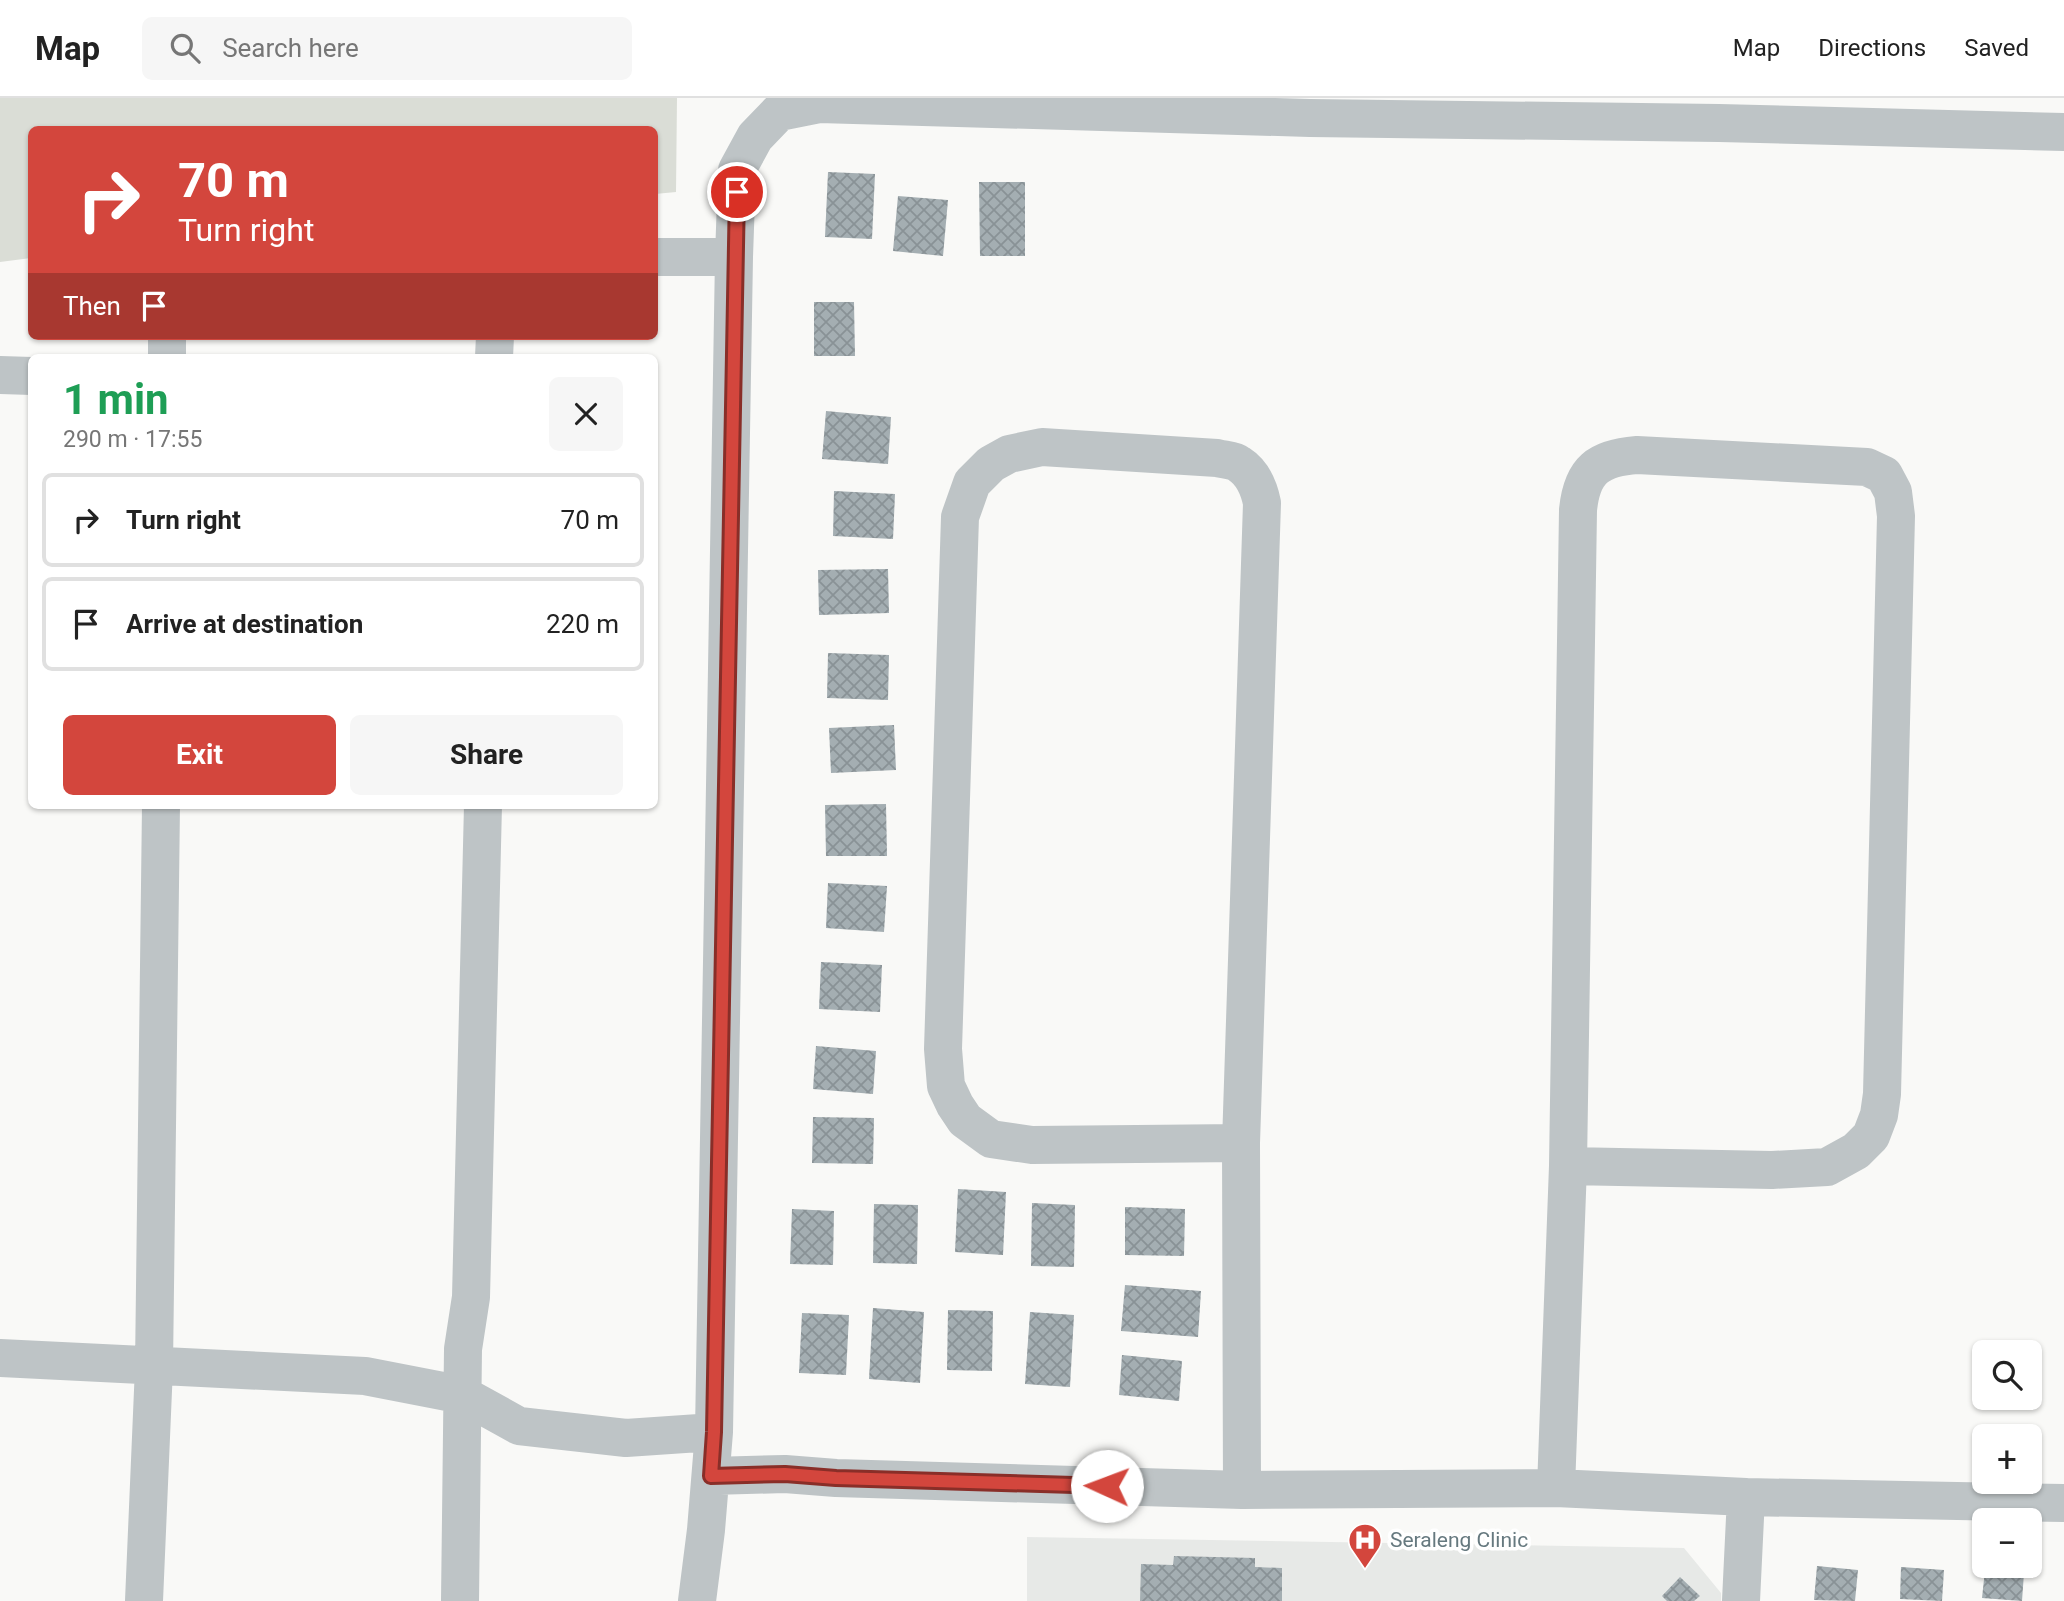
<!DOCTYPE html>
<meta charset="utf-8">
<style>
:root{--surface:#fff;--page:#f6f6f6;--text:#222;--muted:#767676;--line:#e0e0e0;--accent:#d3463d}
body{margin:0;font-family:Roboto,sans-serif;background:var(--page);color:var(--text);height:100vh;display:flex;flex-direction:column;font-size:26px;white-space:nowrap}
*{box-sizing:border-box;margin:0}
p{font-size:23px;color:var(--muted)}
.icon{flex:none;width:38px;height:38px;fill:none;stroke:currentColor;stroke-width:2;stroke-linecap:round;stroke-linejoin:round}
.map{position:relative;flex:1;overflow:hidden}
.sheet{position:absolute;left:28px;top:256px;width:630px;height:455px;display:flex;flex-direction:column;background:var(--surface);border-radius:10px;box-shadow:0 2px 5px #0004}
.sheet>*{flex:none}
.top-card{position:absolute;left:28px;top:28px;width:630px;height:214px;border-radius:10px;box-shadow:0 2px 5px #0004;background:#d3463d;color:#fff;overflow:hidden}
.buttons{position:absolute;left:1972px;top:1242px;display:grid;gap:14px}
.buttons a{display:grid;place-items:center;width:70px;height:70px;border-radius:10px;background:var(--surface);box-shadow:0 2px 5px #0004;font-size:35px}
.pin{position:absolute;display:grid;place-items:center;width:60px;height:60px;color:#fff;margin:-30px;border:4px solid #fff;border-radius:50%;box-shadow:0 2px 7px #0007}
.me{position:absolute;width:77px;margin:-38px;rotate:272deg;stroke-linejoin:round;filter:drop-shadow(0 0 5px #0008)}
.turn{display:flex;align-items:center;gap:24px;height:147px;padding:0 35px;font-size:32px}
.turn .icon{width:91px;height:91px;stroke-width:2.5}
.turn b{display:block;font-size:49px;line-height:60px}
.then{display:flex;align-items:center;height:66px;padding:0 35px;background:#0003;gap:14px;font-size:26px}
.round{display:grid;place-items:center;flex:none;width:74px;height:74px;border-radius:10px;background:var(--page)}
.head{display:flex;align-items:center;justify-content:space-between;height:119px;padding:0 35px}
h1{font-size:42px;font-weight:700;line-height:52px;color:#1e9e55}
.action{display:flex;gap:14px;margin-top:auto;padding:14px 35px}
.action a{flex:1;height:80px;border-radius:10px;background:var(--accent);color:#fff;font-size:28px;font-weight:700;line-height:80px;text-align:center}
.action a+a{background:var(--page);color:var(--text)}
ul{padding:0;list-style:none}
li{display:flex;align-items:center;gap:21px;height:94px;margin:0 14px 10px;padding:0 21px;border:4px solid var(--line);border-radius:10px}
li div{flex:1}
li b{display:block;font-size:26px}
li em{font-style:normal}
header{display:flex;align-items:center;gap:42px;box-sizing:border-box;height:98px;padding:0 35px;background:var(--surface);border-bottom:2px solid var(--line)}
header strong{font-size:33px}
nav{display:flex;gap:38px;margin-inline-start:auto;font-size:24px}
.search{width:490px;height:63px;background:var(--page);display:flex;align-items:center;gap:18px;box-sizing:border-box;padding:0 24px;border-radius:10px;color:var(--muted);font-size:26px}
.map>svg:first-child{display:block}
.built{fill:#e7e9e7}
.grass{fill:#daddd6}
.building{fill:url(#building-cross-hatch)}
.lines{fill:none;stroke-linecap:round;stroke-linejoin:round}
.minor{stroke:#bec4c6;stroke-width:38}
.route-casing{stroke:#892e28;stroke-width:18}
.route{stroke:#d3463d;stroke-width:12}
.labels{text-anchor:middle;stroke-width:7;stroke-linejoin:round;paint-order:stroke}
.poi-label{font-size:21px;fill:#66797f;stroke:#fff;text-anchor:start}
</style>
<header>
<strong>Map</strong>
<div class="search"><svg class="icon" aria-label="search" viewBox="0 0 24 24"><circle cx="10" cy="10" r="6"/><path d="M15 15l6 6"/></svg>Search here</div>
<nav><a>Map</a><a>Directions</a><a>Saved</a></nav>
</header>
<div class="map">
<svg width="2064" height="1503" viewBox="0 0 2064 1503">
<defs>
<pattern id="building-cross-hatch" width="8" height="8" patternUnits="userSpaceOnUse" patternTransform="scale(1.75)"><rect width="8" height="8" fill="#a4aeb2"/><path d="M0 0l8 8M0 8l8-8" fill="none" stroke="#899296"/></pattern>
</defs>
<rect width="100%" height="100%" fill="#f9f9f7"/>
<!-- built -->
<path class="built" d="M1027,1439L1684,1450L1721,1495V1503H1027Z"/>
<!-- grass -->
<path class="grass" d="M0,0H677L676,94L655,96L654,32H32L31,160L0,164Z"/>
<!-- building -->
<path class="building" d="M828,74L875,76L872,141L825,139Z
M979,84H1025V158H980Z
M898,98L948,102L943,158L893,153Z
M814,204H854L855,258H814Z
M826,313L891,319L888,366L822,361Z
M834,393L895,396L893,441L833,438Z
M888,471L889,515L819,517L818,472Z
M828,555L889,557L888,602L827,600Z
M894,627L896,672L831,675L829,630Z
M886,706L887,758H826L825,707Z
M828,785L887,788L884,834L826,830Z
M821,864L882,867L880,914L819,911Z
M816,948L876,953L873,996L813,991Z
M813,1019L874,1020L873,1066L812,1065Z
M958,1091L1006,1094L1003,1157L955,1154Z
M1032,1105L1075,1107L1074,1169L1031,1168Z
M874,1106L918,1107L917,1166L873,1165Z
M1125,1109L1185,1111L1184,1158L1125,1157Z
M792,1111L834,1113L833,1167L790,1166Z
M1125,1187L1201,1193L1198,1239L1121,1233Z
M873,1210L924,1214L920,1285L869,1281Z
M948,1212L993,1213L992,1273L947,1272Z
M1030,1214L1074,1217L1070,1289L1025,1286Z
M802,1215L849,1217L846,1277L799,1275Z
M1122,1257L1182,1263L1179,1303L1119,1297Z
M1174,1458L1255,1460V1469L1282,1470V1503H1140L1141,1466L1173,1467Z
M1817,1468L1858,1472L1855,1503L1814,1502Z
M1901,1469L1944,1472L1942,1503L1900,1501Z
M1985,1472L2024,1475L2022,1503L1982,1500Z
M1680,1479L1700,1498L1694,1503H1667L1662,1498Z"/>
<g class="lines">
<!-- minor -->
<path class="minor" d="M654,159H734
M167,259V238
M494,259L495,238
M0,277L32,278
M1241,1045L1032,1047L991,1041L965,1022L955,1007L946,988L943,951L960,419L972,385L991,366L1009,356L1042,349L1217,360C1224,362 1234,362 1239,366C1253,375 1259,390 1262,405L1241,1045L1242,1392
M0,1260L365,1278L463,1297L519,1328L626,1340L714,1334
M711,1378L785,1376L836,1380L1242,1392L1556,1390L1746,1399L2064,1405
M1556,1390L1568,1068L1578,412C1582,372 1598,360 1637,357L1867,369L1884,377L1893,394L1896,418L1882,996L1879,1017L1871,1038L1856,1053L1827,1069L1772,1072L1568,1068
M144,1503L154,1269L161,707
M460,1503L463,1251L471,1199L483,707
M697,1503L706,1432L714,1334L734,159L737,72L755,39L779,14L819,6L1310,20L1719,25L2064,34
M1741,1503L1746,1399"/>
</g>
<g class="lines">
<defs>
<path id="route" d="M737,94L714,1334L711,1378L785,1376L836,1380L1107,1388"/>
</defs>
<!-- route casing -->
<use href="#route" class="route-casing"/>
<!-- route -->
<use href="#route" class="route"/>
</g>
<!-- icons -->
<defs>
<symbol id="hospital-pin" viewBox="-11 -11 22 30"><path d="M0 17L-7.5 6A9.5 9.5 0 1 1 7.5 6Z" fill="#d3463d" stroke="#fff"/><path d="M-5-5h3v3.5h4V-5h3V5h-3V1.5h-4V5h-3Z" fill="#fff"/></symbol>
</defs>
<g fill-rule="evenodd">
<use href="#hospital-pin" x="1346" y="1423" width="38" height="52"/>
</g>
<g class="labels">
<!-- poi labels -->
<g class="poi-label">
<text x="1390" y="1449">Seraleng Clinic</text>
</g>
</g>
</svg>
<div class="buttons">
<a><svg class="icon" aria-label="search" viewBox="0 0 24 24"><circle cx="10" cy="10" r="6"/><path d="M15 15l6 6"/></svg></a>
<a>+</a>
<a>−</a>
</div>
<div class="pin" style="left:737px;top:94px;background:#d93025"><svg class="icon" aria-label="arrive" viewBox="0 0 24 24"><path d="M6 21V4h12l-3 4 3 4H6"/></svg></div>
<svg class="me" style="left:1107px;top:1388px" viewBox="-20 -20 40 40"><circle r="19" fill="#fff"/><path d="M0-13L10 11 0 6-10 11z" fill="#d3463d"/></svg>
<div class="top-card">
<div class="turn"><svg class="icon" aria-label="right" viewBox="0 0 24 24"><path d="M7 20v-9h11M14 6l5 5-5 5"/></svg><div><b>70 m</b>Turn right</div></div>
<div class="then">Then<svg class="icon" aria-label="arrive" viewBox="0 0 24 24"><path d="M6 21V4h12l-3 4 3 4H6"/></svg></div>
</div>
<section class="sheet">
<div class="head"><div><h1>1 min</h1><p>290 m · 17:55</p></div><a class="round"><svg class="icon" aria-label="close" viewBox="0 0 24 24"><path d="M6 6l12 12M18 6L6 18"/></svg></a></div>
<ul>
<li><svg class="icon" aria-label="right" viewBox="0 0 24 24"><path d="M7 20v-9h11M14 6l5 5-5 5"/></svg><div><b>Turn right</b></div><em>70 m</em></li>
<li><svg class="icon" aria-label="arrive" viewBox="0 0 24 24"><path d="M6 21V4h12l-3 4 3 4H6"/></svg><div><b>Arrive at destination</b></div><em>220 m</em></li>
</ul>
<div class="action"><a>Exit</a><a>Share</a></div>
</section>
</div>
